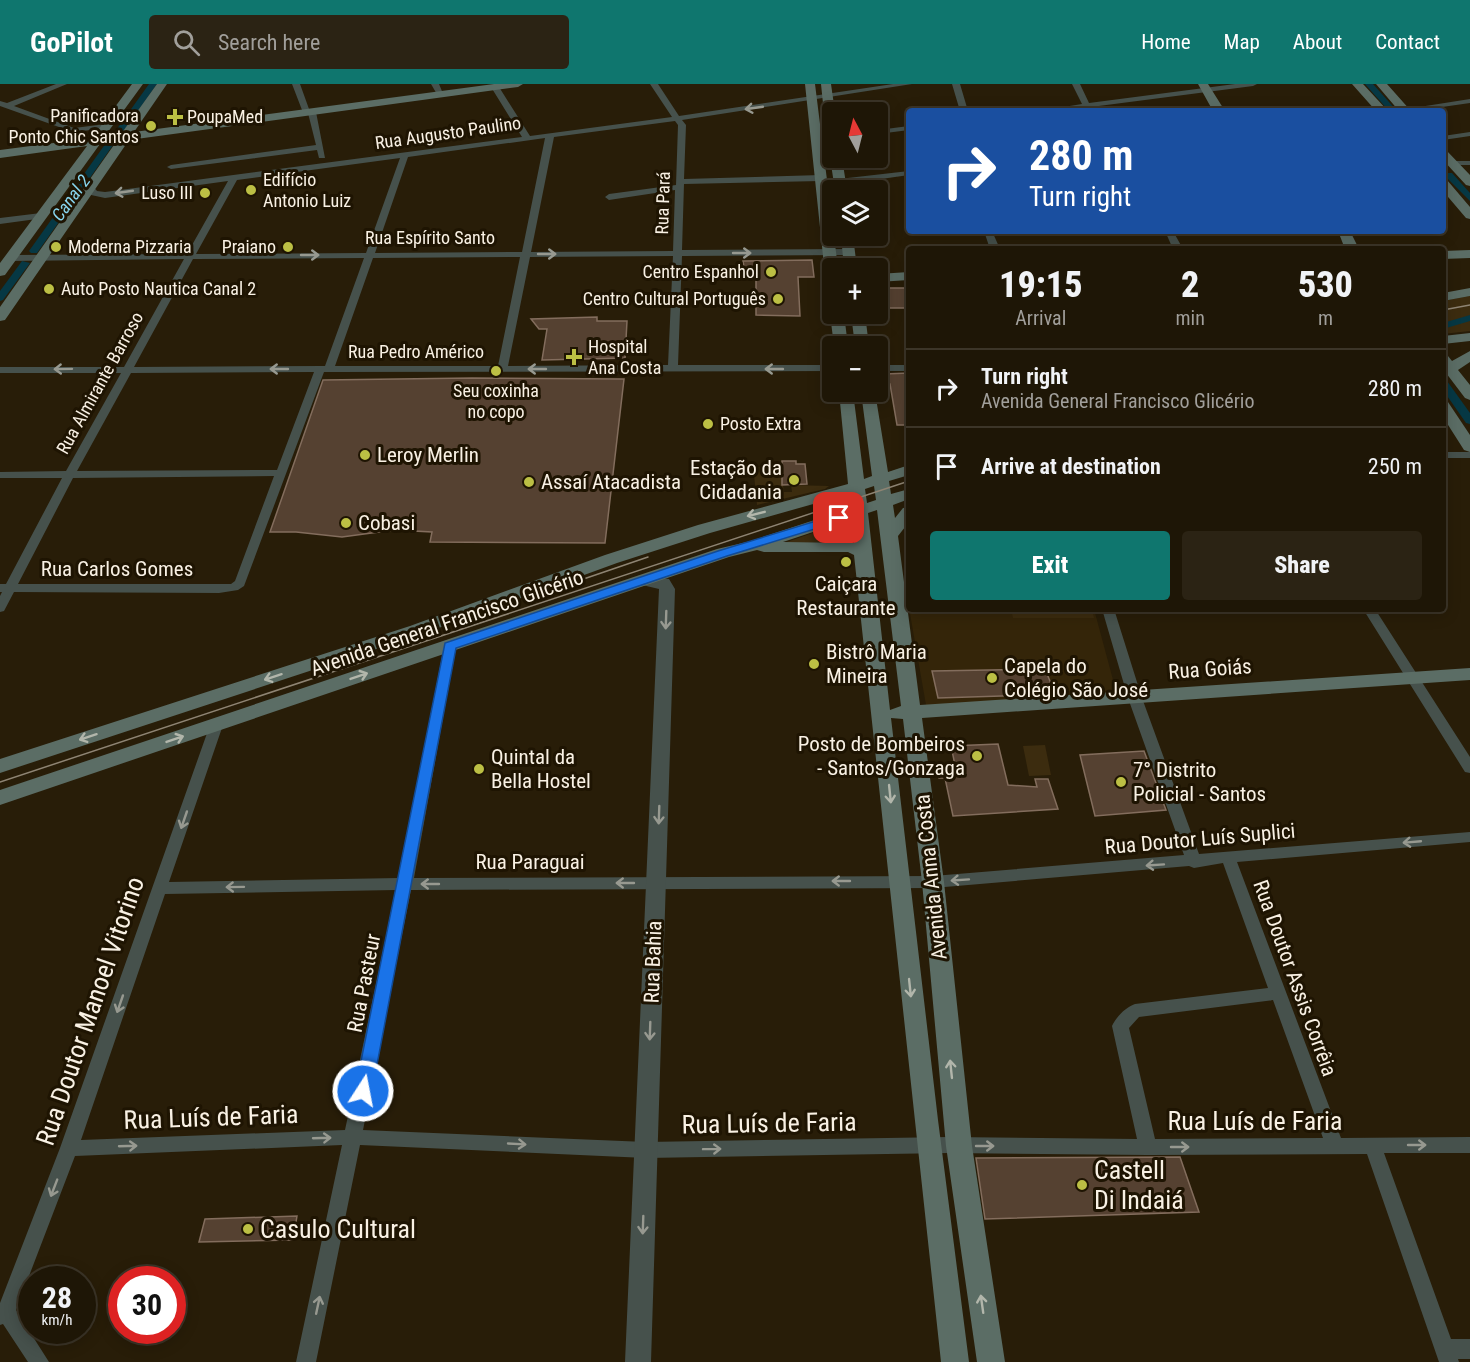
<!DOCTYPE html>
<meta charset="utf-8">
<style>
:root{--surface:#1e1606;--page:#2b2314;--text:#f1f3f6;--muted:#a19f9b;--line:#3c3528;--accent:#0f766e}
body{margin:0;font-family:"Roboto Condensed",sans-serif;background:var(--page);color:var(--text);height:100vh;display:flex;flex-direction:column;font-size:22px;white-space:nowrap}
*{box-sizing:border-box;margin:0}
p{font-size:20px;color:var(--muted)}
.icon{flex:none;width:33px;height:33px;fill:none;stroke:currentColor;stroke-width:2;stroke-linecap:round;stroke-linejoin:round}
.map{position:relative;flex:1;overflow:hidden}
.side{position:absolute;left:906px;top:162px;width:540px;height:366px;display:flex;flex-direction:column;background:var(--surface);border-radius:6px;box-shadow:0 3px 15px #0003,0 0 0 2px var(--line)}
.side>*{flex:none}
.banner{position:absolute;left:906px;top:24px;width:540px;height:126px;border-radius:6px;box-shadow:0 3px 15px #0003,0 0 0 2px var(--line);background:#1a4fa0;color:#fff;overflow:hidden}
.needle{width:39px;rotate:353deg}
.tools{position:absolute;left:822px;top:18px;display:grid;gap:12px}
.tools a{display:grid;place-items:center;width:66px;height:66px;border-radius:6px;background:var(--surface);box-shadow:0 3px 15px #0003,0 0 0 2px var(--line);font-size:30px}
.speed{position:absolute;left:18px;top:1182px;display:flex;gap:12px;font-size:30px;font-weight:700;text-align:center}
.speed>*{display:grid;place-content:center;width:78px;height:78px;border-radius:50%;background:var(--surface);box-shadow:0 3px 15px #0003,0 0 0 2px var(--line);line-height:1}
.speed small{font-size:15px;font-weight:400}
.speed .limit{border:9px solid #d22;background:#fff;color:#111}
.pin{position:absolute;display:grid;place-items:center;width:51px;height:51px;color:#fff;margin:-26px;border-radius:12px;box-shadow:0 3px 9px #0006}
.me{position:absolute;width:66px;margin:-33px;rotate:11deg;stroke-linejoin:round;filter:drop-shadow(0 0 4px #0008)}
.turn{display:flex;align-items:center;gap:21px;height:126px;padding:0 24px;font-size:27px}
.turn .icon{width:78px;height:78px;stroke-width:2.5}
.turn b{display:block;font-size:42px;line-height:51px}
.eta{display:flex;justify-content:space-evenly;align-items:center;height:102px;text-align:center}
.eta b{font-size:36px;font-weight:800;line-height:42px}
.cta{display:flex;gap:12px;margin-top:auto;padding:12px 24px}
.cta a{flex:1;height:69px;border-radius:6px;background:var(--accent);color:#fff;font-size:24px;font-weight:800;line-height:69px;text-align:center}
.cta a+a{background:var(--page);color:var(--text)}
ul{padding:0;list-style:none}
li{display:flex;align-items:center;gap:18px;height:78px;padding:0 24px;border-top:2px solid var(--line)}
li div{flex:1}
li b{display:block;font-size:22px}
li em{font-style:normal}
header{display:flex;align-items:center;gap:36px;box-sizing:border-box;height:84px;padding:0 30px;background:var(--accent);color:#fff}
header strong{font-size:28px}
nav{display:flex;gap:33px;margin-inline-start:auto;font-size:21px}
.search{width:420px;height:54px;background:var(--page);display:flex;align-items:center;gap:15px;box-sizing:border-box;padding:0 21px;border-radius:6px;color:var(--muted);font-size:22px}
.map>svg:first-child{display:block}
.built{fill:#342509}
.green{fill:#3c2c0f}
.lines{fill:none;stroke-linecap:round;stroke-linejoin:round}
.canal{fill:#063844;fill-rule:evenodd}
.building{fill:#554131;stroke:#836d5d;stroke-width:1.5}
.minor{fill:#46514c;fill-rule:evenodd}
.tertiary{fill:#46514c;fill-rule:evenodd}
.secondary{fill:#5b6d65;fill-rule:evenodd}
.tram{stroke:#8e8473;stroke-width:1.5}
.oneway{stroke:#979990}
.oneway2{stroke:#b2b6ab}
.route{fill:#1a73e8;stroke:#114b97;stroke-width:1.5}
.poi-dot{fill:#bcbf44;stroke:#1e1402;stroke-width:2}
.labels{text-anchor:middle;stroke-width:6;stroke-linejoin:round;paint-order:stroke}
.far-poi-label{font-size:18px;fill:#f9f1e4;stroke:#1e1402;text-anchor:start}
.far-street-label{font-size:18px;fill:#f9f1e4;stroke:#1e1402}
.far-water-label{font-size:18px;font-style:italic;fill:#88d5ee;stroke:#1e1402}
.poi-label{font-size:21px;fill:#f9f1e4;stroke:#1e1402;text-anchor:start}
.street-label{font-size:21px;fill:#f9f1e4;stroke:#1e1402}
.near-street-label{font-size:26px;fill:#f9f1e4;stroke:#1e1402}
.near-poi-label{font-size:26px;fill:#f9f1e4;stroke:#1e1402;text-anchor:start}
</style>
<header>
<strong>GoPilot</strong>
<div class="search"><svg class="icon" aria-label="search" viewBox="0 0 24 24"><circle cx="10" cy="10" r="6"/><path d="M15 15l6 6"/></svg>Search here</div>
<nav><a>Home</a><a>Map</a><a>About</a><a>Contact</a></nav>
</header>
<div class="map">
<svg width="1470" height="1278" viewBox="0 0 1470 1278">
<rect width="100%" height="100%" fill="#281d08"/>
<!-- built -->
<path class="built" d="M905,501H909V525H1094L1116,607L1114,610L1107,612L926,621Z"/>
<!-- green -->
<path class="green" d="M1470,212V247L1443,250V217Z
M753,380L756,383L780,382L784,408H792L791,401L829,402L825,405L757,421Z
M850,436H852L855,458L784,459Z
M1011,525H1092L1094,534H1013Z
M1045,661L1051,691L1029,692L1023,662Z"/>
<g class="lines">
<!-- canal -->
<path class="canal" d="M149,0H157L121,51H115L114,49Z
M1365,0H1373L1397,27H1389Z
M106,59L113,61L37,169H31L29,167Z
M1446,89H1452L1470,109V117L1446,93Z
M22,177L30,179L3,216L0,217V207Z
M1470,231V237L1443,245V239Z
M1443,296L1447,297L1470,329V340L1466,339L1443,306Z"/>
</g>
<!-- building -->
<path class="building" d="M812,176L814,193H798L800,232L756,231V194L728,195V183H744L743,177Z
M878,204H909V224H878Z
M597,233V237H627L625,274L542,276L547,245H539L531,235Z
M909,289V341H897L890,300H886L884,290Z
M472,294L624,295L605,459L430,458L432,448L394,446L342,453L296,448H270L323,296Z
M782,377H796V380H805L807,400L782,401Z
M1045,585L1052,602H1042L1038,609L1034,611L938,614L932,587Z
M998,660L1008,701L1037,703L1035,695H1048L1058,725L953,732L945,694H939L936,682L955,681L951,662Z
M1144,667L1166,726L1095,732L1080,671Z
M1180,1073L1199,1128L985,1135L976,1074Z
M297,1132L293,1156L199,1158L205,1135Z"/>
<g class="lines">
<!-- minor -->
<path class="minor" d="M56,0H67L14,22L74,44L106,40L110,42L109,44L73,48L0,22V17L7,19Z
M292,0H300L309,25L316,28L325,74H319L317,66L171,85L167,83L171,81L316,61L308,29L302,26Z
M431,0H439L444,12H438Z
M650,0H658L679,32L893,0H912L682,36L686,41L684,95L821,91L825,94L821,97L684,100L682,166L849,165L854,168L849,171L682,172L678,281H832V287L324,288L244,502L238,506L219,509L14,508L4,527L0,528V512L2,508H0V500H6L62,394H0V388L66,387L121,289H0V283H124L184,175L11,177L6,174L11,171L187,170L228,97L105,114L91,111L86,104L87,102H93L97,107L105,108L522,53L491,3L495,1L499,3L530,52L672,33ZM675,37L678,41L676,101L609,110L605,113L609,116L675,106L673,167L531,168L554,53ZM545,54L522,168L375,169L408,73ZM400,74L366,169L196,170L237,96ZM673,172L668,281L508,282L530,173ZM520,173L498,282H335L373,174ZM364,174L325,282L134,283L193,175ZM314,288L277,386L77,387L131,289ZM274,392L235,497L231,500H18L73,394Z
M952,0H960L968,27H960Z
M1072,0H1080L1089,19L1235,0H1257L1253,2L1091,23L1093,27H1085L1084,24L1039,27L1082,20Z
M1470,15V19L1414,27L1400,26Z
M909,42V46L878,50V46Z
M1470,48V52L1443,56V52Z
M1450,77H1470V81H1453L1449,79Z
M909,87V91L839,101L835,98L839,95Z
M41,129L44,130V134L0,140V134Z
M984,147H992L1000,165H990Z
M1165,147H1173L1183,165H1173Z
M878,281H909V287H878Z
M1443,368H1470V374H1443Z
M1102,525H1114L1142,614L1199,770L1470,748V758L1237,778L1341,1054L1470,1053V1069H1384L1451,1255H1470V1275H1458L1459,1278H1439L1367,1070L1148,1071L949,1069L646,1074L360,1061L316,1278H296L342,1061L75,1072L16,1226L49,1278H28L3,1240L0,1241V1219L60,1064L211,638L216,636L223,641L169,798L399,794L444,562L450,558L456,562L414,794L933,792L1184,771L1128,614ZM1223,779L1268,904L1135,920C1126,923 1116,933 1112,942L1137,1055L949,1053L646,1058L363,1046L411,806L933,804L1189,782L1194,784ZM396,806L345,1046L81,1056L165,810ZM1273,916L1323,1054L1155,1055L1129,944L1139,933Z
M1363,525H1375L1470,673V689L1465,688Z"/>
<!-- tertiary -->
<path class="tertiary" d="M644,491L669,495L675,505L651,1278H625L659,505L638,500L636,496L638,492Z"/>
<!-- secondary -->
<path class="secondary" d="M132,0H143L105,52L121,50L157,0H167L134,48L494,0H523L518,3L129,56L5,236L0,237V223L116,58L100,60L5,191L0,192V179L87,62L0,74V66L92,54Z
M805,0H815L838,184H832V195L825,191Z
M821,0H831L835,28H832V52L826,49Z
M1198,0H1208L1225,27H1213Z
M1352,0H1363L1388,27H1376Z
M1376,0H1387L1411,27H1399Z
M1443,65L1447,67L1470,91V102L1466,101L1443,76Z
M832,71L842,74L847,106H835L830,74Z
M1443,95L1447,96L1470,123V135L1466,134L1443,107Z
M1338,147H1350L1359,165H1345Z
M841,152H853L857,184H844Z
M1470,166V174L1443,175V167Z
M909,188V196L878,198V190Z
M1470,204V212L1443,217V209Z
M832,227V230H844L848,262H834L830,230Z
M851,230H865L869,262H855Z
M1470,249V257L1443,260V252Z
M1470,267V278L1458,286L1470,301V316L1465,314L1443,285V271L1448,272L1452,277Z
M839,308H853L864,395L872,392L861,308H875L888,388L909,381V391L889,397L891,410L909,405V415L893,421L895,434L903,424L909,423V438L898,452L920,621L1470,584V596L922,634L944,798L972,1062L1005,1278H977L946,1062L922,798L903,635L891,634L938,1036L969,1278H941L854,471L848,468H764L757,466L729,473L0,721V706L717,465L751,457L851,424L849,410L710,449L617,479L422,550L0,689V675L410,542L605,471L698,441L848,400ZM874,402L876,416L867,419L865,405ZM877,426L901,622L890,626L868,429ZM852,435L854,459L783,458Z
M1443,316L1448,318L1470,351V368L1464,366L1443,333Z"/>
<!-- tram -->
<path class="tram" d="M1443,226L1470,221
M566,501L648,473
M0,698L909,397"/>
</g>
<!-- one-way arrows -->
<defs><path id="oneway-shaft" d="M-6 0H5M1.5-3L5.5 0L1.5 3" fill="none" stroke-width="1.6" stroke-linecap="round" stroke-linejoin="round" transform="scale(1.5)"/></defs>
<g class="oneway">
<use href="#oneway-shaft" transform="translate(754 24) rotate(172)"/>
<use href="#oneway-shaft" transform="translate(124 108) rotate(172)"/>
<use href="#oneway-shaft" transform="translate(742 169)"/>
<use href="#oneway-shaft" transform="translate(547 170)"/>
<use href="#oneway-shaft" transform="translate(310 171)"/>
<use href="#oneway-shaft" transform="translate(63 285) rotate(179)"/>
<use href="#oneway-shaft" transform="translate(279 285) rotate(-180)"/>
<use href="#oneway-shaft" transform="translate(537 285) rotate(180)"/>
<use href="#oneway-shaft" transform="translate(774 285) rotate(-180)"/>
<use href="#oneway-shaft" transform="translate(666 536) rotate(92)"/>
<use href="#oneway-shaft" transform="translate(659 731) rotate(92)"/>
<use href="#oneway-shaft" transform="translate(184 736) rotate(109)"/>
<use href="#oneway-shaft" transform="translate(1412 758) rotate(175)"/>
<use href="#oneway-shaft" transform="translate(1155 781) rotate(176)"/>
<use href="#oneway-shaft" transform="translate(960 796) rotate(176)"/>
<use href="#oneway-shaft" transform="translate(841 797) rotate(180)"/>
<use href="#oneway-shaft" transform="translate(625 799) rotate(180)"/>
<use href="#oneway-shaft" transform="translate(430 800) rotate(180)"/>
<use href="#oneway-shaft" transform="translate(235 803) rotate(179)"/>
<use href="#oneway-shaft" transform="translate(120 920) rotate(109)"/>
<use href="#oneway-shaft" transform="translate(650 947) rotate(92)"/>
<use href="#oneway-shaft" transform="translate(322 1054) rotate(-2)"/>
<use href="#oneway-shaft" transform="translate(517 1060) rotate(3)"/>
<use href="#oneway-shaft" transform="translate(1417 1061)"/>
<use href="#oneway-shaft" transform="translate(128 1062) rotate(-2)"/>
<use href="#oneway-shaft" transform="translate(985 1062)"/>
<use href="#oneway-shaft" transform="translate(1180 1063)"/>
<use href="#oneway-shaft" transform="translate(712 1065) rotate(-1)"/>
<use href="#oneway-shaft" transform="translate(54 1104) rotate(111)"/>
<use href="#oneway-shaft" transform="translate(643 1141) rotate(92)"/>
<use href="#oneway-shaft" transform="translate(318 1221) rotate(-78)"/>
</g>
<g class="oneway2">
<use href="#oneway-shaft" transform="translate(756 430) rotate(166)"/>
<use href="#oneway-shaft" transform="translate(359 592) rotate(-19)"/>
<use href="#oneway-shaft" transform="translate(273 593) rotate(162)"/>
<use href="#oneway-shaft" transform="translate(88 653) rotate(162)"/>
<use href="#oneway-shaft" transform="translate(175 655) rotate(-19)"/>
<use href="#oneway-shaft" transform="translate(890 710) rotate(84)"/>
<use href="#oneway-shaft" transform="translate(910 904) rotate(84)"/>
<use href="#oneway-shaft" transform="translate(951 985) rotate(-96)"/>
<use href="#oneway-shaft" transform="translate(982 1220) rotate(-98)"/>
</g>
<!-- route -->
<path class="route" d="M839,430L844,431V436L727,472L456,564L372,1007L369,1012L363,1014L357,1012L355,1007L445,559L718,467Z"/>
<!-- markers -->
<g class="poi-dot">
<path d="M172 24h6v6h6v6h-6v6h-6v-6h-6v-6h6z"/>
<circle cx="151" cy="42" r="6"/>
<circle cx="251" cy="106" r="6"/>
<circle cx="205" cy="109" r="6"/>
<circle cx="56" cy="163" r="6"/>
<circle cx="288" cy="163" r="6"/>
<circle cx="771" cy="188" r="6"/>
<circle cx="49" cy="205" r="6"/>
<circle cx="778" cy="215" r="6"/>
<path d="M571 264h6v6h6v6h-6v6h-6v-6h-6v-6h6z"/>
<circle cx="496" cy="287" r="6"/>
<circle cx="708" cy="340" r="6"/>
<circle cx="365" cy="371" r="6"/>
<circle cx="794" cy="396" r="6"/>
<circle cx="529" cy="398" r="6"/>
<circle cx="346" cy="439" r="6"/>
<circle cx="846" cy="478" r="6"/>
<circle cx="814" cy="580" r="6"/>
<circle cx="992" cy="594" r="6"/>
<circle cx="977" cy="672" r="6"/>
<circle cx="479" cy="685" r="6"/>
<circle cx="1121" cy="698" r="6"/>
<circle cx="1082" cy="1101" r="6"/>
<circle cx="248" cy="1145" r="6"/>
</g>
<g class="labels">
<!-- far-poi labels -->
<g class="far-poi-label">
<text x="139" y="38" text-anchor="end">Panificadora<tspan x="139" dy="21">Ponto Chic Santos</tspan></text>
<text x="187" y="39">PoupaMed</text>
<text x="263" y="102">Edifício<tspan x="263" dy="21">Antonio Luiz</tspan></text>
<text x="193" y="115" text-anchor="end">Luso III</text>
<text x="68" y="169">Moderna Pizzaria</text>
<text x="276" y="169" text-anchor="end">Praiano</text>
<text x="759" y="194" text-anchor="end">Centro Espanhol</text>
<text x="61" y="211">Auto Posto Nautica Canal 2</text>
<text x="766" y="221" text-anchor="end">Centro Cultural Português</text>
<text x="588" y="269">Hospital<tspan x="588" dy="21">Ana Costa</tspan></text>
<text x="496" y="313" text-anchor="middle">Seu coxinha<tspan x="496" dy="21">no copo</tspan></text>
<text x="720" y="346">Posto Extra</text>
</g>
<!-- far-street labels -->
<g class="far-street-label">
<text transform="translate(448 49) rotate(-8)" y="6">Rua Augusto Paulino</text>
<text transform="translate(663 119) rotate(-88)" y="6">Rua Pará</text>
<text x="430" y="160">Rua Espírito Santo</text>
<text x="416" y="274">Rua Pedro Américo</text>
<text transform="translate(100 299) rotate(-61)" y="6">Rua Almirante Barroso</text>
</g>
<!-- far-water labels -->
<g class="far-water-label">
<text transform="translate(71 114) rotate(-54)" y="6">Canal 2</text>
</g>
<!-- poi labels -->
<g class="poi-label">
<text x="377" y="378">Leroy Merlin</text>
<text x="782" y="391" text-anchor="end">Estação da<tspan x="782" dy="24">Cidadania</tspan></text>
<text x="541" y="405">Assaí Atacadista</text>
<text x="358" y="446">Cobasi</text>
<text x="846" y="507" text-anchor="middle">Caiçara<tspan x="846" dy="24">Restaurante</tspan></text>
<text x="826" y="575">Bistrô Maria<tspan x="826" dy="24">Mineira</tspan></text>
<text x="1004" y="589">Capela do<tspan x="1004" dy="24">Colégio São José</tspan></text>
<text x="965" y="667" text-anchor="end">Posto de Bombeiros<tspan x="965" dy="24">- Santos/Gonzaga</tspan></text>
<text x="491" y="680">Quintal da<tspan x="491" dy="24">Bella Hostel</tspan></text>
<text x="1133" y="693">7° Distrito<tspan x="1133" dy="24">Policial - Santos</tspan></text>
</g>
<!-- street labels -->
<g class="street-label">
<text x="117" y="492">Rua Carlos Gomes</text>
<text transform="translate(447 539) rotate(-19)" y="7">Avenida General Francisco Glicério</text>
<text transform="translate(1210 585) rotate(-4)" y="7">Rua Goiás</text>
<text transform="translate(1200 755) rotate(-5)" y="7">Rua Doutor Luís Suplici</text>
<text x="530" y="785">Rua Paraguai</text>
<text transform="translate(931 793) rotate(-96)" y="7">Avenida Anna Costa</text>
<text transform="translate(653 878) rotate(-88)" y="7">Rua Bahia</text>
<text transform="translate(1295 894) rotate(70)" y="7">Rua Doutor Assis Corrêia</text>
<text transform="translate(364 899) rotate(-79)" y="7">Rua Pasteur</text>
</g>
<!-- near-street labels -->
<g class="near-street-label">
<text transform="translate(90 927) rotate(-71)" y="9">Rua Doutor Manoel Vitorino</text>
<text transform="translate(211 1033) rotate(-2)" y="9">Rua Luís de Faria</text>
<text x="1255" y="1046">Rua Luís de Faria</text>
<text transform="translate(769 1039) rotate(-1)" y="9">Rua Luís de Faria</text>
</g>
<!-- near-poi labels -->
<g class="near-poi-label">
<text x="1094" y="1095">Castell<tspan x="1094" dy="30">Di Indaiá</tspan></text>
<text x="260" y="1154">Casulo Cultural</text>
</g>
</g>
</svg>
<div class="tools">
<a><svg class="needle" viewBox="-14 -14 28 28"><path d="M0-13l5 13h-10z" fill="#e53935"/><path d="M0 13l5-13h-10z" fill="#a19f9b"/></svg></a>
<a><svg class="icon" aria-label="layers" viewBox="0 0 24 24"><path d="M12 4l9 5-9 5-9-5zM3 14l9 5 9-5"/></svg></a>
<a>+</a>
<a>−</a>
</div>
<div class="speed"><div>28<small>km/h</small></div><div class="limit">30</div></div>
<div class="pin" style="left:839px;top:434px;background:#d93025"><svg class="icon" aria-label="arrive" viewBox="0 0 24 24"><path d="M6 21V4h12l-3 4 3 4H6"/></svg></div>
<svg class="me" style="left:363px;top:1007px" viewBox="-20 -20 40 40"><circle r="17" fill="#1a73e8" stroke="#fff" stroke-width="3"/><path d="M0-11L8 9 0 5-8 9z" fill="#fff"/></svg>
<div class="banner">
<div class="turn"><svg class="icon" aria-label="right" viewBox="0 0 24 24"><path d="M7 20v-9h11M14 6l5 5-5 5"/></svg><div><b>280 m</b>Turn right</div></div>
</div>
<section class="side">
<div class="eta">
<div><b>19:15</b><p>Arrival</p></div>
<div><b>2</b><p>min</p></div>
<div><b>530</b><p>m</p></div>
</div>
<ul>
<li><svg class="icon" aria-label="right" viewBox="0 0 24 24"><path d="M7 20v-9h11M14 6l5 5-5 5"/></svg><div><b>Turn right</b><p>Avenida General Francisco Glicério</p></div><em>280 m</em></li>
<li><svg class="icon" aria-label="arrive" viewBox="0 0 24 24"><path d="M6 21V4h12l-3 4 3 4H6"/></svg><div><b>Arrive at destination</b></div><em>250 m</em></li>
</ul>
<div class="cta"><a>Exit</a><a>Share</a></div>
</section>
</div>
